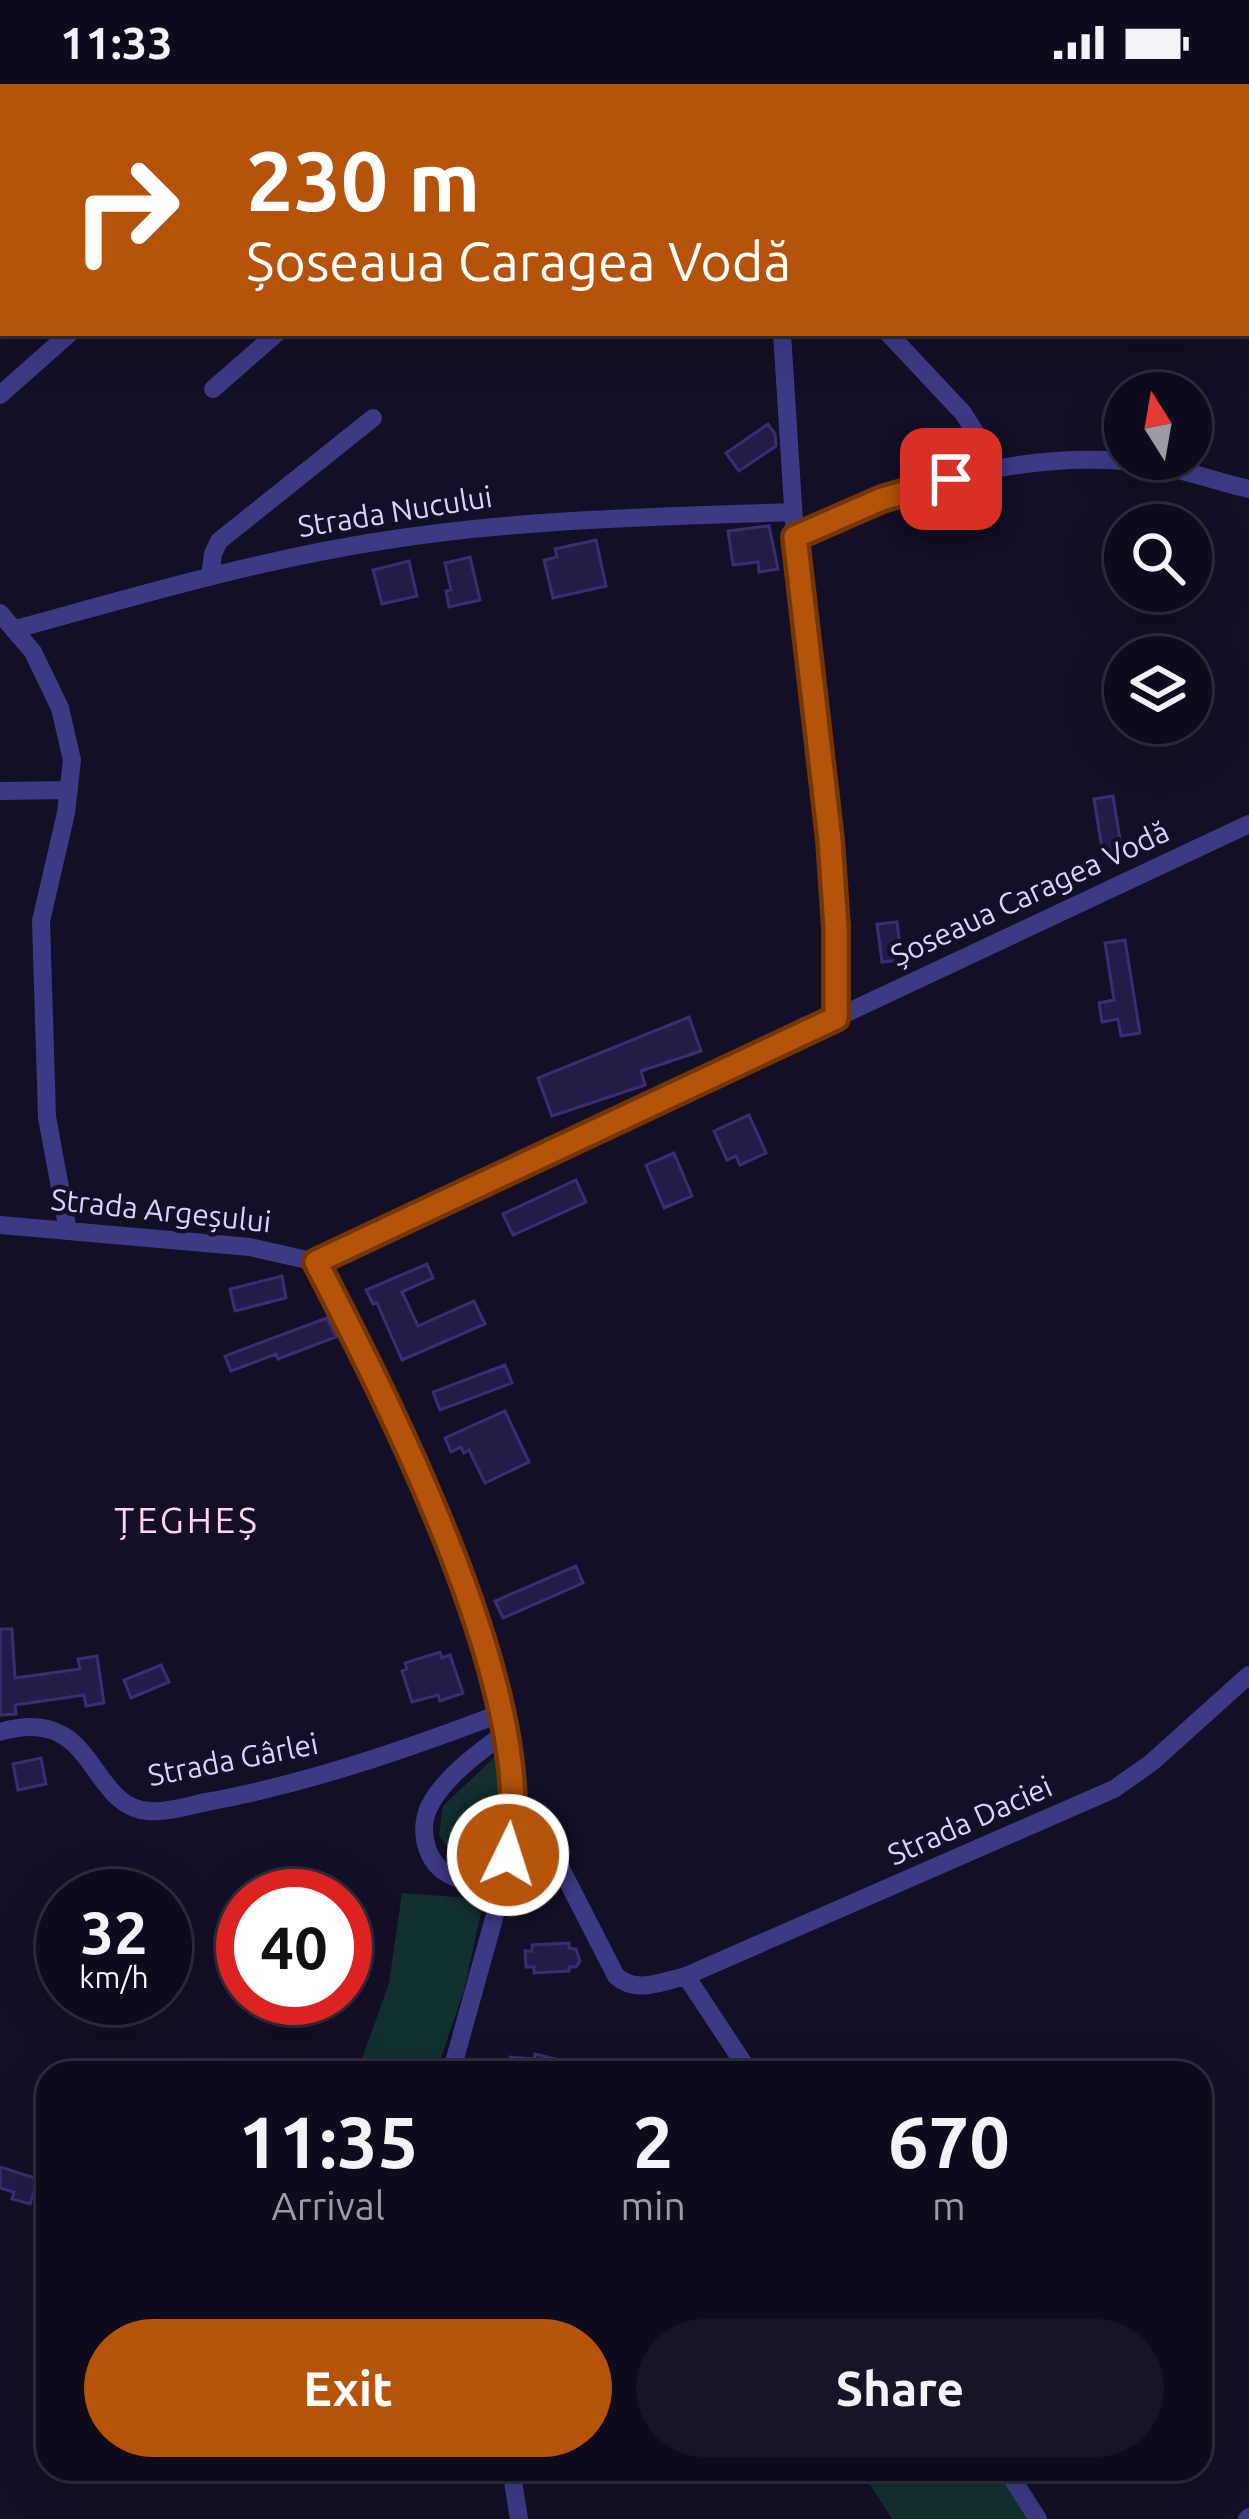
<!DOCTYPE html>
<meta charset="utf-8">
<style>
:root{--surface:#0e0b1c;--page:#171425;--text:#f1f3f6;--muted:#9b9ba3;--line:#2e2b3b;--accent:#b45309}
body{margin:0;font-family:Ubuntu,sans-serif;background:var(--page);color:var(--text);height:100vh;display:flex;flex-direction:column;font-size:45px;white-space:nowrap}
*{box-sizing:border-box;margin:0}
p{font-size:39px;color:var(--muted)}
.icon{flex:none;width:66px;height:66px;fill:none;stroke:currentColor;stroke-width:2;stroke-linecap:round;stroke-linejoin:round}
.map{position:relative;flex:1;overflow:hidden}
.sheet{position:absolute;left:36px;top:1977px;width:1176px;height:420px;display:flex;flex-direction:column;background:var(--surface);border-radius:36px;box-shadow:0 12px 48px #0002,0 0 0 3px var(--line)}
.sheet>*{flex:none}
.guide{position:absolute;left:0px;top:0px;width:1251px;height:252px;box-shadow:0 12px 48px #0002,0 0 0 3px var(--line);background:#b45309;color:#fff;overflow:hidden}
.needle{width:78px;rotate:349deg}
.buttons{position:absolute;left:1104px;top:288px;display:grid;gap:24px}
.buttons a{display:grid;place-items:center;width:108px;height:108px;border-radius:50%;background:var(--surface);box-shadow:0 12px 48px #0002,0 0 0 3px var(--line);font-size:60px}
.speed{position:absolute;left:36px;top:1785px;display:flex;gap:24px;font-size:60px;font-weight:700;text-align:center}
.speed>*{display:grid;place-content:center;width:156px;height:156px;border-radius:50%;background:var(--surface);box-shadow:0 12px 48px #0002,0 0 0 3px var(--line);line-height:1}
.speed small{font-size:30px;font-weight:400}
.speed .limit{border:18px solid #d22;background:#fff;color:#111}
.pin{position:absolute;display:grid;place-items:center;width:102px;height:102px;color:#fff;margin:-51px;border-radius:24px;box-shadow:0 6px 18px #0006}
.me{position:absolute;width:132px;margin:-66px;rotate:4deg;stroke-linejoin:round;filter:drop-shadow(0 0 9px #0008)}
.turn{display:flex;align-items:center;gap:42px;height:252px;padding:0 48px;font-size:54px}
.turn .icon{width:156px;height:156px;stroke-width:2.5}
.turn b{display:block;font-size:84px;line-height:102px}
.eta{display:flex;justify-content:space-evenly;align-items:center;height:204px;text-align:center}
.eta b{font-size:72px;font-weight:600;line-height:84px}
.primary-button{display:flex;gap:24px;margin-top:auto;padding:24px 48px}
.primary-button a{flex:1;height:138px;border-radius:72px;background:var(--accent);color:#fff;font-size:48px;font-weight:600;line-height:138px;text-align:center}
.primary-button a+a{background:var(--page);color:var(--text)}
.status{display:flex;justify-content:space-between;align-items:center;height:84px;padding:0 60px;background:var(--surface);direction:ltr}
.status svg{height:33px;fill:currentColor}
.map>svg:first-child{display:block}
.green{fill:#12302f}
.building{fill:#241b47;stroke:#3b2d73;stroke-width:3}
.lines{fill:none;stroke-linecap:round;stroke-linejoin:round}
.minor{stroke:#3d3a85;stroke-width:18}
.route-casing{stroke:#753606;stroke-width:30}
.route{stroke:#b45309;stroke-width:21}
.labels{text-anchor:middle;stroke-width:9;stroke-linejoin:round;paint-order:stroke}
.street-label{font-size:30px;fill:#d9d4ff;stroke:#130f26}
.quarter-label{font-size:36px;letter-spacing:3px;fill:#ffd6f0;stroke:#130f26}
</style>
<div class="status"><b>11:33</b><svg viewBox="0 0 49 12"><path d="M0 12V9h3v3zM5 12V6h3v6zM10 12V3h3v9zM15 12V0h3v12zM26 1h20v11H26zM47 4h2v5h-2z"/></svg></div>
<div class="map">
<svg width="1249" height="2435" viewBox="0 0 1249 2435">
<rect width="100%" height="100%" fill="#130f26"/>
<!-- green -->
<path class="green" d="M500,1668L504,1711L497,1767C474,1785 452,1774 439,1751L443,1722Z
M402,1809L484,1815L464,1906L436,1989L358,1986L389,1899Z
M860,2385H996L1028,2435H892Z"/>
<!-- building -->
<path class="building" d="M768,340L775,350L776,362L739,387L726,369Z
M769,442L778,485L759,488L758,478L733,481L728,447Z
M596,456L606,502L553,514L544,476L557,473L555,465Z
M470,473L480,516L449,523L446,507L451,506L445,479Z
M409,477L417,512L382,520L373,486Z
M1113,712L1122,768L1103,771L1094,715Z
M897,838L902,876L882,878L877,840Z
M1125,856L1140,949L1121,952L1118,935L1102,938L1099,919L1114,916L1105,859Z
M689,933L701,967L641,987L645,1001L552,1032L538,994Z
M749,1031L766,1069L740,1081L736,1072L727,1076L714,1047Z
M674,1069L692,1112L664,1124L646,1081Z
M576,1096L586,1118L513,1151L503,1130Z
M427,1180L433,1194L402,1208L418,1242L474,1217L485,1240L402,1276L377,1219L373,1220L366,1206Z
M282,1192L286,1214L235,1227L230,1205Z
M327,1234L336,1253L278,1275L276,1270L231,1287L225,1272Z
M505,1281L512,1299L440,1326L433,1308Z
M505,1327L529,1378L485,1399L469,1366L464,1369L461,1363L451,1368L445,1354Z
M576,1482L583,1499L503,1534L495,1517Z
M0,1545H12L15,1594L80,1585L78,1575L97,1572L104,1619L86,1622L84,1611L15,1621L16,1630L0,1631Z
M440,1568L442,1574L450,1571L463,1609L440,1617L438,1611L412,1618L402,1587L407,1585L405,1579Z
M161,1581L169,1598L131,1614L124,1596Z
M41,1674L46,1700L18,1706L13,1680Z
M569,1859V1864L576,1865L580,1877L576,1883H569V1887L534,1889V1883H526L525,1867H532V1861Z
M535,1970L567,1978V1989H508L510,1973L534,1975Z
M0,2083L38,2095L30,2120L12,2115L14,2108L0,2104Z"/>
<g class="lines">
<!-- minor -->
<path class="minor" d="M712,0L713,3
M23,3L27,0
M347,3L350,0
M558,3L562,0
M0,24L3,21
M782,249L795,453L830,756L837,843V934
M888,249L963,329L998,384
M213,305L277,249
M0,311L70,249
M795,453C907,402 1026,362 1151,380C1184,385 1216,398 1249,405
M210,492L213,470L219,457L373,334
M0,529L33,568L60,624L72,676L66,729L41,837L47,1033L68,1147
M16,545C137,512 258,476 381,457C518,435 655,433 793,428
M0,707L69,706
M0,1141L250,1163L316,1178
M316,1178L1249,740
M316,1178L445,1452L502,1629L516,1738L503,1802L451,1989
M0,1648C97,1619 87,1723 149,1727C169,1729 193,1720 212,1717C312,1698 407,1665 502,1629
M505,1649C478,1669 444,1693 429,1723C417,1749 428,1787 458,1794C474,1798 490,1793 506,1788
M516,1738L553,1769L616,1892C636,1910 661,1898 686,1892L1114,1705L1151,1679L1249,1591
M686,1892L750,1989
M511,2385L519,2435
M1006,2385L1038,2435
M1247,2435L1249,2433"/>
</g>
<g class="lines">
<defs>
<path id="route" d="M508,1771C542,1617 388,1317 316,1178L836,934V843L830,756L795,453L882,415L951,395"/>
</defs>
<!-- route casing -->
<use href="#route" class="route-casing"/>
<!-- route -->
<use href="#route" class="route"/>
</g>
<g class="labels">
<!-- street labels -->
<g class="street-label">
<text transform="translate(395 428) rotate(-9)" y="10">Strada Nucului</text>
<text transform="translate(1030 810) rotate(-25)" y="10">Șoseaua Caragea Vodă</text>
<text transform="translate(161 1127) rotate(6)" y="10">Strada Argeșului</text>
<text transform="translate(233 1676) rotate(-11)" y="10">Strada Gârlei</text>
<text transform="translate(970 1737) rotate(-24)" y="10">Strada Daciei</text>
</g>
<!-- quarter labels -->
<g class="quarter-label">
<text x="187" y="1449">ȚEGHEȘ</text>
</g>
</g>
</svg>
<div class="buttons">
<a><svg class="needle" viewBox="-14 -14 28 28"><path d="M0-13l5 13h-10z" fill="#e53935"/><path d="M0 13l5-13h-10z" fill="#9b9ba3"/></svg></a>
<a><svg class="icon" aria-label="search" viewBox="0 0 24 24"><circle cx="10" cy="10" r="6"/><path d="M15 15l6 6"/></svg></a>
<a><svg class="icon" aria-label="layers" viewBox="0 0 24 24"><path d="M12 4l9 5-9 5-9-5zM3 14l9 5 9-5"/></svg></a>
</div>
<div class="speed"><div>32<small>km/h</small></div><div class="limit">40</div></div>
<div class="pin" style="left:951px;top:395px;background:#d93025"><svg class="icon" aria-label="arrive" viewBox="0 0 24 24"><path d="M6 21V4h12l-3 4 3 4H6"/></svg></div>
<svg class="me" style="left:508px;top:1771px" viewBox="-20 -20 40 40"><circle r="17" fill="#b45309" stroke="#fff" stroke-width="3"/><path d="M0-11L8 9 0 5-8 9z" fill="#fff"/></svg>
<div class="guide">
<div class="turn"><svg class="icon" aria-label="right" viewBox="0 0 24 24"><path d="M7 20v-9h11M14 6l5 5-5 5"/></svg><div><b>230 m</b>Șoseaua Caragea Vodă</div></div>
</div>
<section class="sheet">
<div class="eta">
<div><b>11:35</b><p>Arrival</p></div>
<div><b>2</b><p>min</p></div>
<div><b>670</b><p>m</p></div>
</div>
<div class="primary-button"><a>Exit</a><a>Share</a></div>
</section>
</div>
